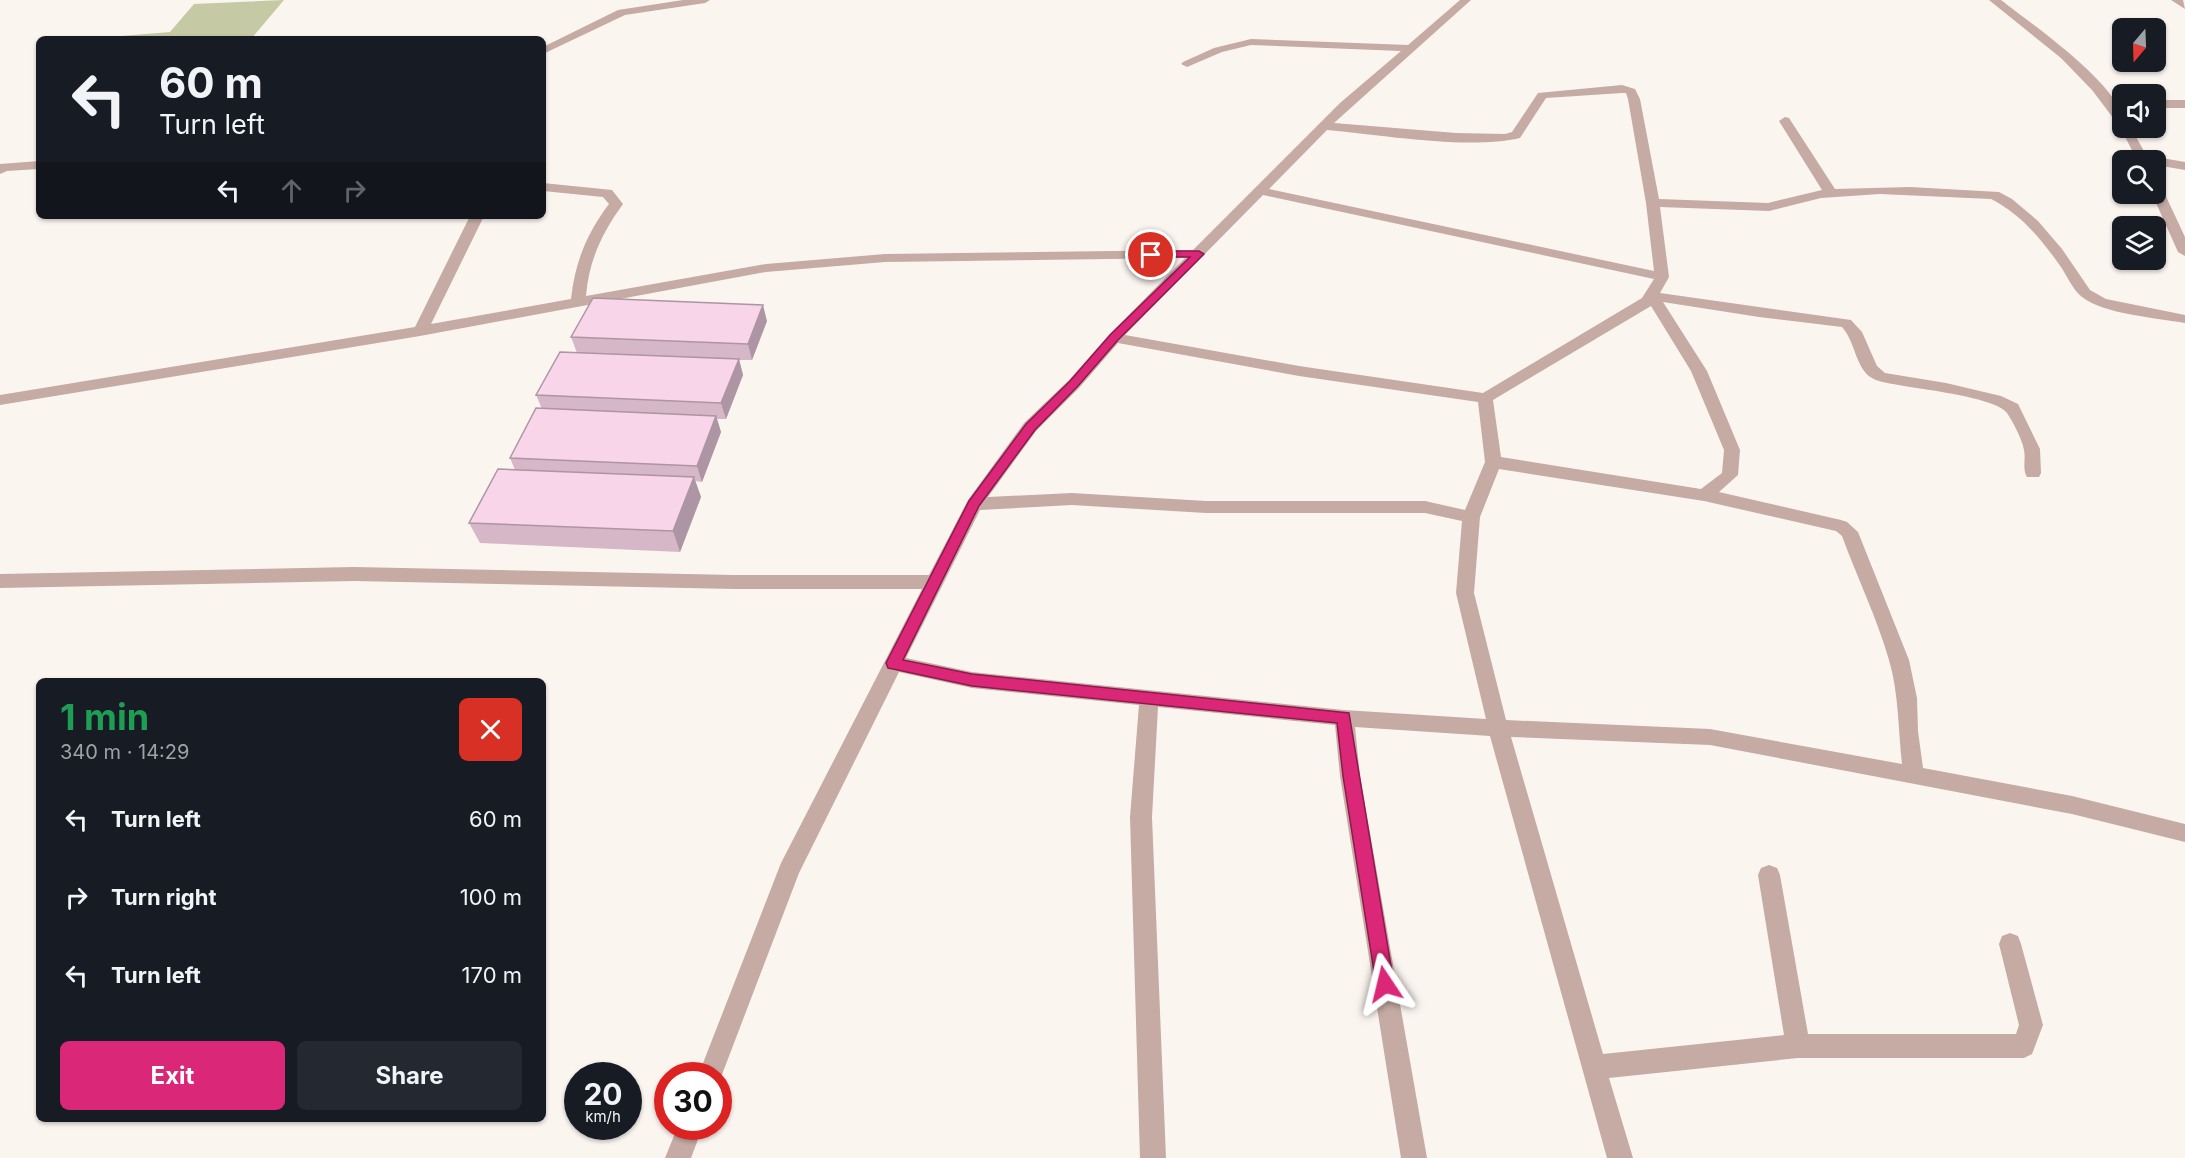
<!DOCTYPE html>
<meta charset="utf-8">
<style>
:root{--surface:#171b24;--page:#242831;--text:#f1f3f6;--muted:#9ea1a6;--accent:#db2777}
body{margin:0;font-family:Inter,sans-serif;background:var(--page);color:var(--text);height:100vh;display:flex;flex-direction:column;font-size:22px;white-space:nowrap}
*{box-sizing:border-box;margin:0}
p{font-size:20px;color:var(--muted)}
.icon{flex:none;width:33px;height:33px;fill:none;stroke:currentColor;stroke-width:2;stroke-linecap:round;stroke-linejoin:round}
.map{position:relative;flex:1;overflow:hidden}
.side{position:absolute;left:36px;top:678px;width:510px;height:444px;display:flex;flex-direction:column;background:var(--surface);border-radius:9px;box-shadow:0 2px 4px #0004}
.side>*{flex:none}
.top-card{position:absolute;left:36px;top:36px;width:510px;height:183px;border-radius:9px;box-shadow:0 2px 4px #0004;background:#171b24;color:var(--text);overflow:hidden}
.needle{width:39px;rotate:199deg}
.buttons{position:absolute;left:2112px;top:18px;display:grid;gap:12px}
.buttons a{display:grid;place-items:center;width:54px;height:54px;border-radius:9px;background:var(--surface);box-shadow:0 2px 4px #0004;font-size:30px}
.speed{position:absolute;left:564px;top:1062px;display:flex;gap:12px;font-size:30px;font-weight:700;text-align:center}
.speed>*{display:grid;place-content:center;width:78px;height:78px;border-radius:50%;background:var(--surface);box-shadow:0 2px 4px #0004;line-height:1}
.speed small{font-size:15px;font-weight:400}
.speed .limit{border:9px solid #d22;background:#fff;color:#111}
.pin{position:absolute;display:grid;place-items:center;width:51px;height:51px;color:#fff;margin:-26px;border:3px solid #fff;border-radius:50%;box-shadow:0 2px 6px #0007}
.me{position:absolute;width:66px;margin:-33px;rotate:350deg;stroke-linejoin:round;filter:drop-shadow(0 0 4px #0008)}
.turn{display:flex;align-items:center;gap:21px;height:126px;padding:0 24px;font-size:27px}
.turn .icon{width:78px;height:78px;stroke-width:2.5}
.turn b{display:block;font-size:42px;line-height:51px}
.lanes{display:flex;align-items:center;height:57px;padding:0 24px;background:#0003;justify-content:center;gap:30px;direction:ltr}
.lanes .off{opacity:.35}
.round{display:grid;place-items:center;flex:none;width:63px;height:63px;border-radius:9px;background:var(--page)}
.overview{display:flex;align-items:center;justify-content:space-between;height:102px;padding:0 24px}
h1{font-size:36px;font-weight:700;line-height:45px;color:#1e9e55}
.cta{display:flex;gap:12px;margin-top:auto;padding:12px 24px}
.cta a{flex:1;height:69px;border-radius:9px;background:var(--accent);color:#fff;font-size:24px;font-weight:700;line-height:69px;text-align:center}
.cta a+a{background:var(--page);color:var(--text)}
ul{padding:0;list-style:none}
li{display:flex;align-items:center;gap:18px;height:78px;padding:0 24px}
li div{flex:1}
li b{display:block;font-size:22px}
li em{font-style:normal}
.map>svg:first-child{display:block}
.green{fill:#c5c9a4}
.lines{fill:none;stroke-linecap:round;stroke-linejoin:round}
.minor{fill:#c5aba4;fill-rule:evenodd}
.wall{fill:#d5b7c8}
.shaded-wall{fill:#ae95a3}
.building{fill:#f8d5e9;stroke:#ae95a3;stroke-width:1.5}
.route{fill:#db2777;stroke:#8e194d;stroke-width:1.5}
</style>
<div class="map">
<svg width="2185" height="1158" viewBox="0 0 2185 1158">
<rect width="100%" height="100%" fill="#fbf5f0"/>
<!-- green -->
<path class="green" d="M284,0L251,39H85L170,32L194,4Z"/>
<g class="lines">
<!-- minor -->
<path class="minor" d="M683,0H710L705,3L625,15L543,54V47L618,10Z
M1460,0H1471L1334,123L1456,133L1505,134L1512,132L1538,93L1622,85L1635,89L1640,99L1659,199L1768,203L1822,190L1779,121L1785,117L1789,118L1835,189L1910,187L1999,192L2012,199L2038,221L2062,249L2090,290L2106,299L2185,315V323C2157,318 2103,314 2082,297C2073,290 2067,276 2061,267C2042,240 2021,214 1991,199L1880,194L1821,198L1769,211L1660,207L1669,277L1660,293L1851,320L1862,332L1877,366L1885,373L1946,383L2001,396L2018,404L2040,449L2041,473L2039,477H2027C2022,469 2026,459 2024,450C2022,439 2013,422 2007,413C1994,395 1903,388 1879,381C1855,375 1857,343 1842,327L1759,317L1663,302L1707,371L1740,450L1738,475L1719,492L1841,520L1847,522L1858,532L1909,660L1917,698L1918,731L1923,768L2072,796L2185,824V842L2072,814L1710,745L1511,737L1603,1054L1784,1035L1758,875L1761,868L1769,865L1777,868L1780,875L1808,1034H2016L2019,1025L1999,944L2002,936L2010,933L2018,936L2021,944L2043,1025L2032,1054L2024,1058H1798L1609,1078L1633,1158H1607L1490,736L1355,727L1360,776L1427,1158H1401L1340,776L1335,725L1158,707L1152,817L1166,1158H1140L1130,817L1139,705L972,688L899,672L799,873L718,1085V1076H698L781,863L922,589H734L354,581L0,588V574L354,567L734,575H929L968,500L1024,423L1069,380L1109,335L1185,258L885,262L766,272L420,336L0,405V395L415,327L470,216H484L431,324L571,299C575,262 587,233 609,204L603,197L543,191V183L612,190L623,204C602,233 589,260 586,296L766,264L885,254L1193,250L1340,103L1401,51L1251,45L1222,52L1187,67L1181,64L1183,62L1214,48L1251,39L1408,45ZM1622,93H1626L1628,99L1646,203L1654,271L1269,189L1327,130C1382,135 1469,150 1520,138L1546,98ZM1263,195L1654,279L1642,298L1483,393L1299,366L1125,335ZM1651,306L1691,371L1724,450L1722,473L1701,489L1501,457L1493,400ZM1118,343L1299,376L1478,402L1485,462L1465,510L1425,501H1206L1072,493L988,497L1036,431L1079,388ZM1499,469L1704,501L1836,531L1842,536C1857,577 1877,618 1889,660C1899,694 1898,730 1902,764L1710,729L1506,720L1474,593L1480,517ZM1072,505L1206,513H1425L1462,521L1456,593L1486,719L1344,710L972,672L906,658L980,510Z
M1989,0H2001C2033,25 2107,76 2122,114C2123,118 2122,123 2122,128H2131L2149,160H2137L2120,127L2092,90L2061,58Z
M2171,0H2183L2185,9Z
M2156,100H2185V108H2156Z
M2156,157L2185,162V170L2156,165V160H2150Z
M39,161V169L7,171L0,174V164Z
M2156,184L2162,188L2185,237V256L2178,252L2152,194H2156Z
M678,1126H703L691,1158H665Z"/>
</g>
<!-- wall -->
<path class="wall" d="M767,321L752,360H739L743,375L726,419H717L721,432L702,482L695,481L701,497L680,552L480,543L469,523L515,470L510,458L542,409L536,395L577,353L571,337Z"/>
<!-- shaded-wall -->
<path class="shaded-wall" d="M763,305L767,321L752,360L748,344Z
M739,359L743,375L726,419L721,403Z
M716,416L721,432L702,482L697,466Z
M694,477L701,497L680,552L673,531Z"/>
<!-- building -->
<path class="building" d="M593,298L763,305L748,344L571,337Z
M560,352L739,359L721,403L536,395Z
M536,408L716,416L697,466L510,458Z
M498,469L694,477L673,531L469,523Z"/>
<!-- route -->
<path class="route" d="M1151,251H1199L1204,254L1118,340L1078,386L1035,430L979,506L903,660L972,674L1349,713L1394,984L1391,990L1385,993L1379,990L1376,984L1343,776L1337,723L972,686L893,669L888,668L886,663L969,501L1026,424L1070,381L1110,335L1190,257H1147L1146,255Z"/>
</svg>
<div class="buttons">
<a><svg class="needle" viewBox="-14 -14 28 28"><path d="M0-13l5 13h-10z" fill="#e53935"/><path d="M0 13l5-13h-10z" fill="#9ea1a6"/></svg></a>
<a><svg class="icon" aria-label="sound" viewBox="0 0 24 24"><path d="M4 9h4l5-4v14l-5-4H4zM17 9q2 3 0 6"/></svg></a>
<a><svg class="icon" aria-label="search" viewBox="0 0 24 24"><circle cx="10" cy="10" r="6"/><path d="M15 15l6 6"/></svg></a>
<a><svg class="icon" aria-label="layers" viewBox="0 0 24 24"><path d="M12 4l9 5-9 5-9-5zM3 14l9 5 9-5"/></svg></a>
</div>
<div class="speed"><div>20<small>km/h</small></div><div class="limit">30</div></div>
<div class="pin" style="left:1151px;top:255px;background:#d93025"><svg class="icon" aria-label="arrive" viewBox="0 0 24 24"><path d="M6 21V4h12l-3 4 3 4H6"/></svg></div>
<svg class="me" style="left:1385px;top:984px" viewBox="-20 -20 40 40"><path d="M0-17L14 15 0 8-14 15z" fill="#db2777" stroke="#fff" stroke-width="4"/></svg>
<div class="top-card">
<div class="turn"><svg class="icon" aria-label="left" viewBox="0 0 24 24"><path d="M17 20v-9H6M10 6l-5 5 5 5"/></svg><div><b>60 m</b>Turn left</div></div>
<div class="lanes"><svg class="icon" aria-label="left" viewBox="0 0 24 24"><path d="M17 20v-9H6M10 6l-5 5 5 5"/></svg><svg class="icon off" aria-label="ahead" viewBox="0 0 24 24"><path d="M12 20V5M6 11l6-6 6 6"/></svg><svg class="icon off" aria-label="right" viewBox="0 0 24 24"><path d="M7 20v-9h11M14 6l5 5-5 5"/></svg></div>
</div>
<section class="side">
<div class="overview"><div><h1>1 min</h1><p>340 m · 14:29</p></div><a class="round" style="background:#d93025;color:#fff"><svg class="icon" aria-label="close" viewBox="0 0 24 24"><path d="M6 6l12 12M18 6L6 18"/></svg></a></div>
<ul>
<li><svg class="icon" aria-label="left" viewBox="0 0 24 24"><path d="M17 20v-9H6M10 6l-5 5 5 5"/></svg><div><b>Turn left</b></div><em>60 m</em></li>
<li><svg class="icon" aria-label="right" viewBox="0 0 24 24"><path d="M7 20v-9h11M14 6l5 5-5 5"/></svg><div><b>Turn right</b></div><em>100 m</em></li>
<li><svg class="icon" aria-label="left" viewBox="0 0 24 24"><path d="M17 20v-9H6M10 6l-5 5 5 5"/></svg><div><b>Turn left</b></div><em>170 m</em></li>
</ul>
<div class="cta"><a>Exit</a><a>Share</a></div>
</section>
</div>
